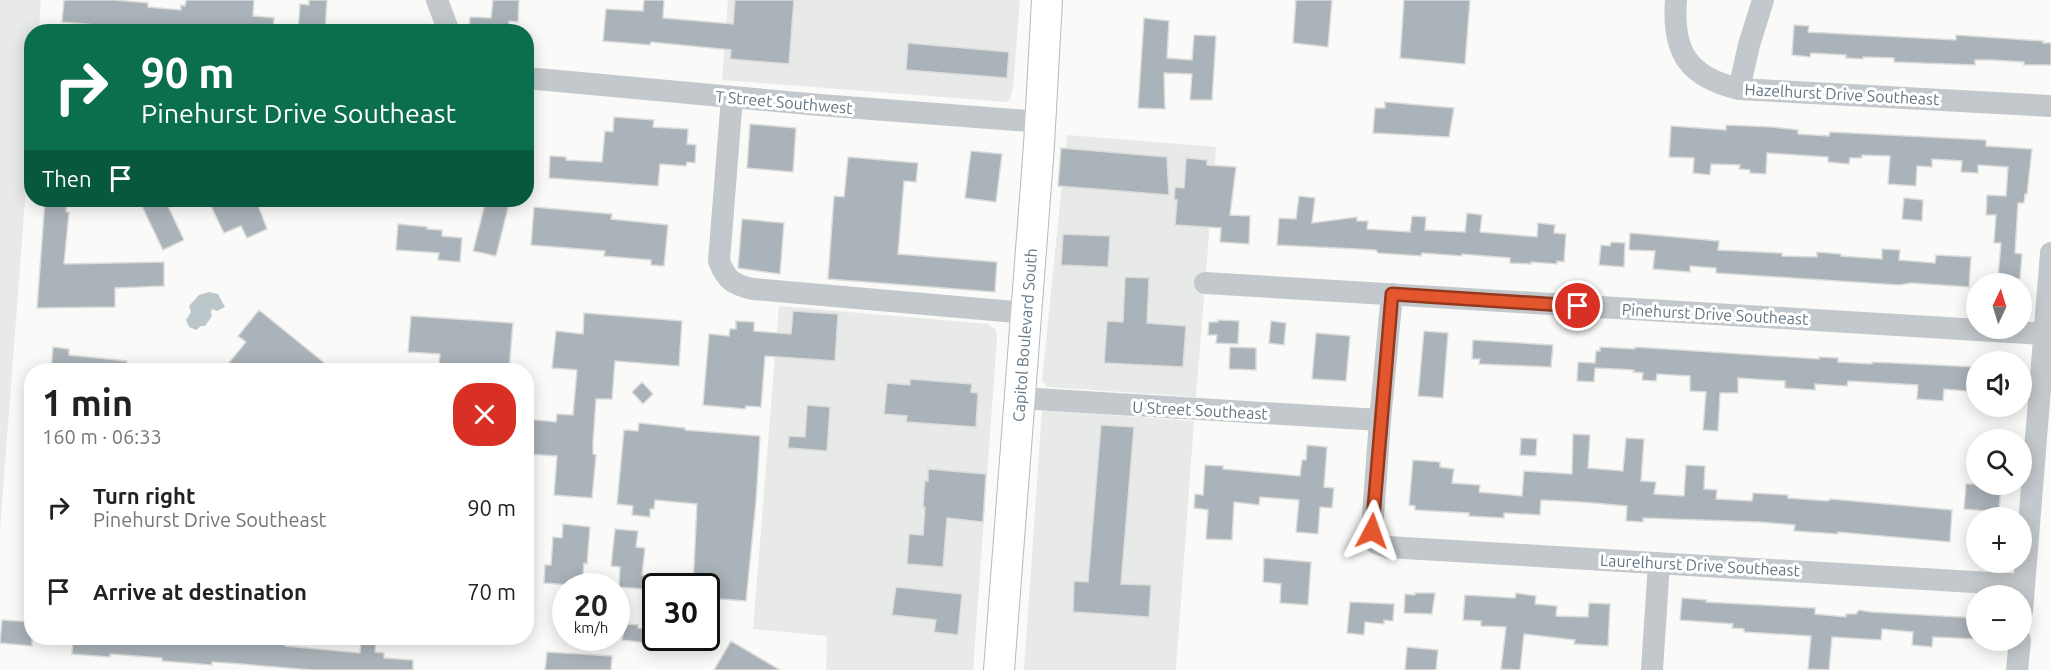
<!DOCTYPE html>
<meta charset="utf-8">
<style>
:root{--surface:#fff;--page:#f6f6f6;--text:#222;--muted:#767676}
body{margin:0;font-family:Ubuntu,sans-serif;background:var(--page);color:var(--text);height:100vh;display:flex;flex-direction:column;font-size:22px;white-space:nowrap}
*{box-sizing:border-box;margin:0}
p{font-size:20px;color:var(--muted)}
.icon{flex:none;width:33px;height:33px;fill:none;stroke:currentColor;stroke-width:2;stroke-linecap:round;stroke-linejoin:round}
.map{position:relative;flex:1;overflow:hidden}
.side{position:absolute;left:24px;top:363px;width:510px;height:282px;display:flex;flex-direction:column;background:var(--surface);border-radius:24px;box-shadow:0 3px 15px #0003}
.side>*{flex:none}
.banner{position:absolute;left:24px;top:24px;width:510px;height:183px;border-radius:24px;box-shadow:0 3px 15px #0003;background:#0b6e4f;color:#fff;overflow:hidden}
.needle{width:39px;rotate:4deg}
.buttons{position:absolute;left:1966px;top:273px;display:grid;gap:12px}
.buttons a{display:grid;place-items:center;width:66px;height:66px;border-radius:50%;background:var(--surface);box-shadow:0 3px 15px #0003;font-size:30px}
.speed{position:absolute;left:552px;top:573px;display:flex;gap:12px;font-size:30px;font-weight:700;text-align:center}
.speed>*{display:grid;place-content:center;width:78px;height:78px;border-radius:50%;background:var(--surface);box-shadow:0 3px 15px #0003;line-height:1}
.speed small{font-size:15px;font-weight:400}
.speed .limit{border:3px solid #111;border-radius:9px;background:#fff;color:#111}
.pin{position:absolute;display:grid;place-items:center;width:51px;height:51px;color:#fff;margin:-26px;border:3px solid #fff;border-radius:50%;box-shadow:0 2px 6px #0007}
.me{position:absolute;width:66px;margin:-33px;rotate:4deg;stroke-linejoin:round;filter:drop-shadow(0 0 4px #0008)}
.turn{display:flex;align-items:center;gap:21px;height:126px;padding:0 18px;font-size:27px}
.turn .icon{width:78px;height:78px;stroke-width:2.5}
.turn b{display:block;font-size:42px;line-height:51px}
.then{display:flex;align-items:center;height:57px;padding:0 18px;background:#0003;gap:12px;font-size:22px}
.round{display:grid;place-items:center;flex:none;width:63px;height:63px;border-radius:24px;background:var(--page)}
.head{display:flex;align-items:center;justify-content:space-between;height:102px;padding:0 18px}
h1{font-size:36px;font-weight:700;line-height:45px}
ul{padding:0;list-style:none}
li{display:flex;align-items:center;gap:18px;height:84px;padding:0 18px}
li div{flex:1}
li b{display:block;font-size:22px}
li em{font-style:normal}
.map>svg:first-child{display:block}
.built{fill:#e8e9e9}
.water{fill:#bbc7cb}
.building{fill:#aab3b9;stroke:#dcdcda;stroke-width:1.5}
.lines{fill:none;stroke-linecap:round;stroke-linejoin:round}
.major-casing{stroke:#b5babe;stroke-width:32}
.minor{stroke:#c3c8cc;stroke-width:22}
.major{stroke:#fff;stroke-width:30}
.route-casing{stroke:#94391e;stroke-width:15}
.route{stroke:#e4572e;stroke-width:10}
.labels{text-anchor:middle;stroke-width:6;stroke-linejoin:round;paint-order:stroke}
.street-label{font-size:16px;fill:#657683;stroke:#fff}
</style>
<div class="map">
<svg width="2051" height="670" viewBox="0 0 2051 670">
<rect width="100%" height="100%" fill="#fafaf8"/>
<!-- built -->
<path class="built" d="M0,0H41L39,31L32,32L31,122L0,530Z
M728,0H1020L1013,88L1010,98L1007,102L722,80Z
M1067,135L1216,147L1196,397L1047,387L1042,380Z
M779,306L988,324L996,330L997,338L973,670H826L827,636L753,629Z
M1042,410L1194,421L1176,670H1024Z"/>
<!-- water -->
<path class="water" d="M209,292L218,294L225,307L217,311L212,309L211,312L212,316L205,326H201L196,330L189,327L186,320L191,312L189,306L199,295Z"/>
<!-- building -->
<path class="building" d="M64,0H115L148,3V7L181,10V5L185,6L186,0H254L253,16L274,18L273,32H174L62,22Z
M309,0H327L325,32H298L300,4L309,5Z
M493,0H519L518,22L509,21V32H469L470,17L491,18Z
M644,0H664L663,18L733,24L735,0H794L789,64L730,59L731,50L651,42L650,45L603,41L606,9L643,11Z
M1296,0H1332L1328,47L1293,43Z
M1404,0H1470L1465,64L1400,58Z
M1144,18L1169,21L1167,58L1192,60L1194,35L1216,36L1212,100H1190L1192,74L1164,73L1165,109L1138,108Z
M1794,25L1809,26L1808,32L1956,40V35L2043,41V43H2051V65H2024V62L1991,60H1975V65L1894,62V58L1863,57V59L1846,58V55L1811,53L1810,57L1792,55Z
M908,43L1009,52L1007,78L906,70Z
M1385,102L1454,108L1449,137L1373,133L1375,108H1385Z
M614,117L654,120L653,127L688,129L687,144L696,145L695,163L687,162L686,166L660,164L658,186L549,178L550,156L566,157V160L602,162L605,131L613,132Z
M750,124L796,128L793,172L747,168Z
M1726,125L1772,127L1798,130V134L1829,136L1830,132L1986,140V146L2032,149L2027,194H2025L2024,203H2018L2015,253L2022,254L2020,279L1998,277L2001,243H1994L1996,215H1986L1987,195L2006,196L2008,167L1978,165V173L1961,172L1962,161L1932,159V167L1917,166L1916,186L1888,184L1890,156L1862,155V158H1850L1849,164L1828,162V157L1767,153L1766,174L1750,173V170L1739,169L1740,165L1711,164L1710,175L1693,173L1694,158L1669,157L1671,126L1726,130Z
M1061,148L1167,157L1169,195L1058,186Z
M971,151L1002,154L996,202L965,198Z
M848,157L918,163L916,182L904,181L898,254L997,262L995,292L828,279L834,196L844,197Z
M1186,158L1207,160V165L1236,167L1230,215L1250,216L1249,244L1220,242L1221,228L1175,225L1177,200H1174L1175,187L1184,188Z
M1299,196L1315,198L1312,223L1357,217V221H1368L1367,229L1410,232L1412,216L1426,217L1425,230L1465,232L1467,213L1482,215L1480,232L1537,237L1538,223L1555,225L1554,233L1566,234L1564,262L1557,261V264L1531,262V264L1510,263V258L1462,254V256L1422,253L1421,256L1378,253L1376,250L1277,245L1279,218L1296,219Z
M1904,198L1923,200L1922,221L1902,219Z
M45,200H67L66,212H69L64,264L164,262V286L115,288V307L37,308Z
M139,200H165L184,240L163,250Z
M208,200H256L267,229L247,238L241,226L224,233Z
M486,200H510L496,256L473,251Z
M534,207L612,214L611,219L668,225L664,266L651,265V260L604,256L605,251L531,245Z
M742,219L784,223L780,274L738,268Z
M398,224L427,227V229L442,230V236L462,238L460,262L438,260L439,253L396,250Z
M1630,233L1719,241L1718,250L1782,253V256L1817,257V252L1841,254V256L1882,259V249L1900,250L1899,260L1935,263L1936,255L1971,257L1969,287L1911,283L1899,285L1716,273V268L1690,266V272L1653,269L1655,251L1629,250Z
M1063,234L1110,236L1108,267L1061,265Z
M1611,242L1625,243L1624,267L1599,265L1601,245L1610,246Z
M1125,277L1149,278L1147,323L1186,326L1183,367L1104,363L1107,321L1123,322Z
M259,310L333,370H223L246,342L238,336Z
M793,311L838,314L835,361L765,356L761,407L746,406L745,409L703,405L709,334L729,336L730,329H736V321L754,322V331L791,334Z
M584,313L682,321L679,366L615,361L612,399H596L593,442V454L596,455L592,498L554,495L557,456L526,454V419L556,422L557,414L573,415L577,370L552,368L556,331L583,334Z
M411,316L513,323L509,370H438L440,354L408,352Z
M1218,320L1239,321L1238,344L1216,343L1217,335H1208L1209,322H1218Z
M1271,321L1286,323L1284,345L1269,343Z
M1424,331L1448,333L1443,398L1418,396Z
M1316,333L1350,336L1346,381L1312,379Z
M1473,340L1553,345L1551,367L1479,364L1480,359H1472Z
M53,347L69,349V355L127,361L126,370H51Z
M1230,347L1256,348V370L1229,369Z
M1600,347L1635,349V347L1804,358L1819,359V357L1838,358V362L1872,364V362L1977,367V392L1944,389L1943,401L1917,399L1918,385L1848,381L1847,386L1815,384V390L1785,388V381L1738,378V393H1720L1718,431L1703,430L1706,392L1690,391V376L1657,374L1656,381L1642,380L1643,373L1633,372L1634,370L1595,368L1594,382L1577,381L1578,362L1595,363L1596,351H1600Z
M910,379L972,384L971,392L978,393L976,427L906,422L907,416L884,414L887,383L910,385Z
M642,382L653,394L643,404L632,392Z
M807,405L830,407L827,451L788,448L789,436L805,437Z
M639,423L685,428V430L760,436L756,501L746,601L707,598L708,586H693L697,504L655,500L654,509H650V517L632,515L633,506L617,504L624,430L638,431Z
M1101,425L1134,427L1121,584L1151,585L1149,617L1073,612L1074,581L1088,582Z
M1573,434L1590,435L1588,468L1623,471L1626,438L1644,439L1641,481L1656,482L1654,494L1684,496L1686,465L1705,466L1704,489L1717,490L1716,499L1752,501L1753,493L1788,495V498L1828,501L1831,499L1952,510L1950,542L1838,532V534L1794,531L1795,525L1760,522L1643,518V522L1626,521L1627,506L1581,502L1541,500L1540,515L1504,513V518L1469,516V513L1415,510V506L1409,505L1413,460L1440,462V467L1454,469L1452,483L1480,485L1479,492L1522,496L1524,471L1572,474Z
M1521,438L1537,439L1536,456L1520,455Z
M1307,445L1327,447L1324,487L1334,488L1332,508L1320,507L1318,534L1296,532L1299,500L1260,497L1259,505L1234,502L1232,540L1206,539L1208,510L1194,508L1195,494L1203,495L1205,465L1223,466V469L1300,476L1302,460H1306Z
M928,469L986,474L983,522L947,518L943,567L907,564L909,534L923,535L925,507H923L924,491L925,481H928Z
M1966,484H2001L1999,512L1964,509Z
M563,524L590,527L587,564L584,563L582,586L544,583L545,565H551L553,537L562,538Z
M615,529L638,531L636,547L645,548L642,575L656,576V590L619,587L620,567L611,566Z
M1264,558L1311,562L1308,605L1280,603L1281,584L1263,582Z
M896,587L962,594L958,635L934,632L936,620L892,615Z
M1415,593H1435L1432,614L1404,613L1405,594L1415,595Z
M1516,593L1536,596L1535,604L1557,606L1556,616L1588,617L1589,603L1610,604L1608,646L1574,644L1575,640L1524,634L1520,670L1501,669L1506,627L1481,626V621L1463,620L1465,595L1515,598Z
M1682,598L1707,600L1706,602L1815,608V614L1846,617V614H1856L1859,610L1871,612L1977,618V639L1933,637L1932,647L1912,645L1913,632L1882,629L1881,640L1832,637L1829,670L1808,669L1811,636L1744,632V629L1732,628L1733,624L1680,620Z
M1350,602L1394,604L1393,621L1384,620V624L1365,622L1364,635L1347,633Z
M2,620L32,622V646L0,643Z
M625,624L638,625V628L656,629V644L622,640Z
M73,638H279V643H285V646L360,653L361,638H376L375,652L384,653V658L413,660V670H313L228,663L212,662V665L162,661V658L110,654V657L72,654Z
M731,641L780,670H714Z
M1407,647L1438,650L1436,670H1405Z
M547,652L612,656L611,670H545Z"/>
<g class="lines">
<defs>
<g id="major">
<path id="s1" d="M999,670L1039,145L1047,0"/>
</g>
</defs>
<!-- major casing -->
<use href="#major" class="major-casing"/>
<!-- minor -->
<path class="minor" d="M437,0L449,32
M1676,0C1672,52 1688,77 1739,89L2051,106
M526,78L820,105L1041,122
M1739,89L1749,45L1763,0
M732,97L719,261C726,280 734,285 753,289L1026,313
M1205,283L2044,334
M1392,294L1380,420L1372,531L1376,543L1388,547L2024,585
M1020,398L1380,420
M2022,611L2051,253
M1652,670L1659,563
M2017,670L2020,640"/>
<!-- major -->
<use href="#major" class="major"/>
</g>
<g class="lines">
<defs>
<path id="route" d="M1372,531L1392,294L1578,306"/>
</defs>
<!-- route casing -->
<use href="#route" class="route-casing"/>
<!-- route -->
<use href="#route" class="route"/>
</g>
<g class="labels">
<!-- street labels -->
<g class="street-label">
<text transform="translate(1842 94) rotate(3)" y="6">Hazelhurst Drive Southeast</text>
<text transform="translate(784 102) rotate(5)" y="6">T Street Southwest</text>
<text transform="translate(1715 314) rotate(3)" y="6">Pinehurst Drive Southeast</text>
<text dy="6" stroke="none"><textPath href="#s1" startOffset="336">Capitol Boulevard South</textPath></text>
<text transform="translate(1200 410) rotate(3)" y="6">U Street Southeast</text>
<text transform="translate(1700 565) rotate(3)" y="6">Laurelhurst Drive Southeast</text>
</g>
</g>
</svg>
<div class="buttons">
<a><svg class="needle" viewBox="-14 -14 28 28"><path d="M0-13l5 13h-10z" fill="#e53935"/><path d="M0 13l5-13h-10z" fill="#767676"/></svg></a>
<a><svg class="icon" aria-label="sound" viewBox="0 0 24 24"><path d="M4 9h4l5-4v14l-5-4H4zM17 9q2 3 0 6"/></svg></a>
<a><svg class="icon" aria-label="search" viewBox="0 0 24 24"><circle cx="10" cy="10" r="6"/><path d="M15 15l6 6"/></svg></a>
<a>+</a>
<a>−</a>
</div>
<div class="speed"><div>20<small>km/h</small></div><div class="limit">30</div></div>
<div class="pin" style="left:1578px;top:306px;background:#d93025"><svg class="icon" aria-label="arrive" viewBox="0 0 24 24"><path d="M6 21V4h12l-3 4 3 4H6"/></svg></div>
<svg class="me" style="left:1372px;top:531px" viewBox="-20 -20 40 40"><path d="M0-17L14 15 0 8-14 15z" fill="#e4572e" stroke="#fff" stroke-width="4"/></svg>
<div class="banner">
<div class="turn"><svg class="icon" aria-label="right" viewBox="0 0 24 24"><path d="M7 20v-9h11M14 6l5 5-5 5"/></svg><div><b>90 m</b>Pinehurst Drive Southeast</div></div>
<div class="then">Then<svg class="icon" aria-label="arrive" viewBox="0 0 24 24"><path d="M6 21V4h12l-3 4 3 4H6"/></svg></div>
</div>
<section class="side">
<div class="head"><div><h1>1 min</h1><p>160 m · 06:33</p></div><a class="round" style="background:#d93025;color:#fff"><svg class="icon" aria-label="close" viewBox="0 0 24 24"><path d="M6 6l12 12M18 6L6 18"/></svg></a></div>
<ul>
<li><svg class="icon" aria-label="right" viewBox="0 0 24 24"><path d="M7 20v-9h11M14 6l5 5-5 5"/></svg><div><b>Turn right</b><p>Pinehurst Drive Southeast</p></div><em>90 m</em></li>
<li><svg class="icon" aria-label="arrive" viewBox="0 0 24 24"><path d="M6 21V4h12l-3 4 3 4H6"/></svg><div><b>Arrive at destination</b></div><em>70 m</em></li>
</ul>
</section>
</div>
